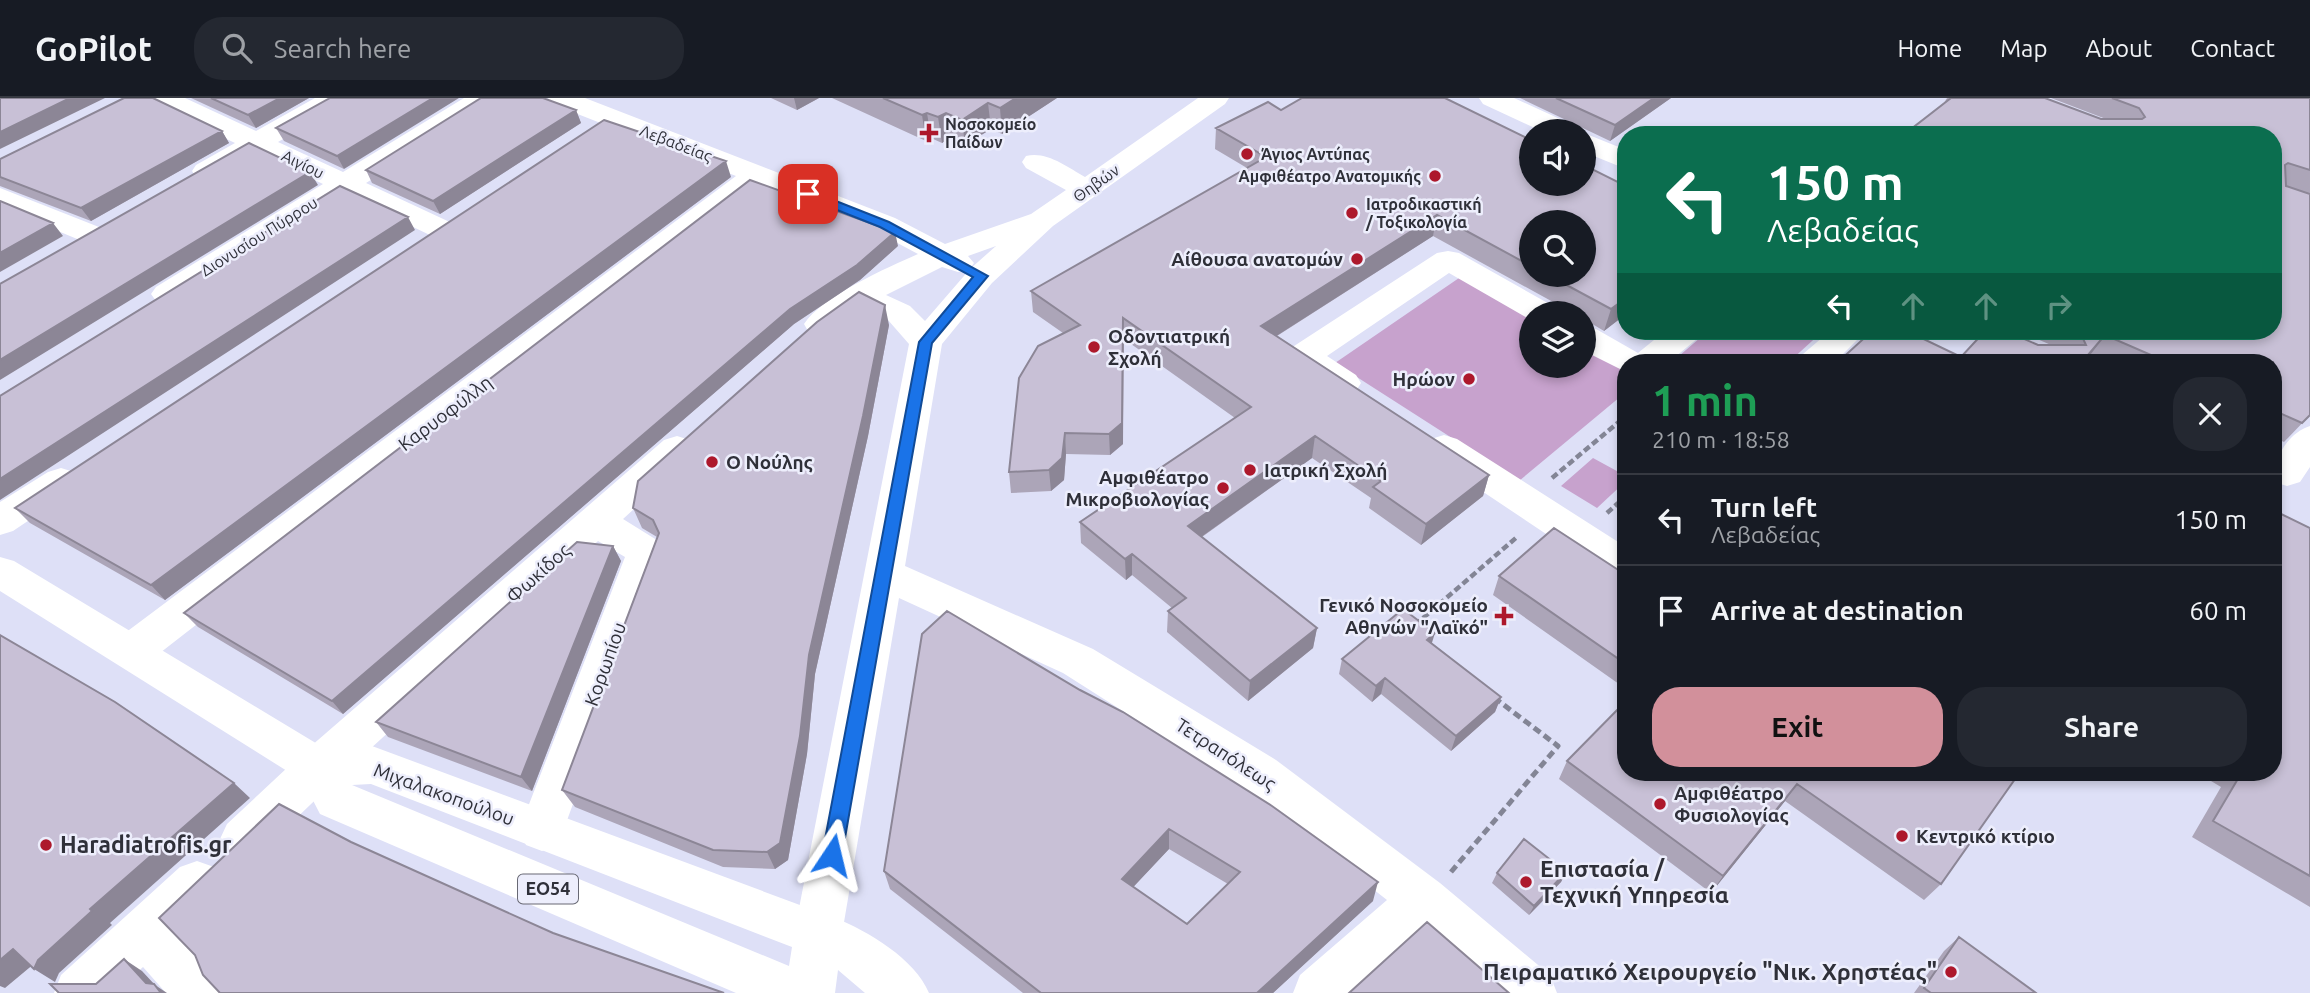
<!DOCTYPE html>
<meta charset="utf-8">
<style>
:root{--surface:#171b24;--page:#242831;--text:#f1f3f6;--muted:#9ea1a6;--line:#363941;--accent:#d2909b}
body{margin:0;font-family:Ubuntu,sans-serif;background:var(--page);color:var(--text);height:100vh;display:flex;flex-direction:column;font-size:26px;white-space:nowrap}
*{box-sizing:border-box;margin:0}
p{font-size:23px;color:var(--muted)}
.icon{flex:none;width:38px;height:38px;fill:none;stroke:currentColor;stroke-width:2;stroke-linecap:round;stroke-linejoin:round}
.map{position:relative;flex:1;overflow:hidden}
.sheet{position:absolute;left:1617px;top:256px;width:665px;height:427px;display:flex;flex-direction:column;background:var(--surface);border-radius:28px;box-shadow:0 4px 10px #0003}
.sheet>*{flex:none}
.guide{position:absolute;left:1617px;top:28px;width:665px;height:214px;border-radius:28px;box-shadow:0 4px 10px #0003;background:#0b6e4f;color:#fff;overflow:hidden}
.buttons{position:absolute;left:1519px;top:21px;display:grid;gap:14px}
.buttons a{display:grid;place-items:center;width:77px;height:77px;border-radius:50%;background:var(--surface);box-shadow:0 4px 10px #0003;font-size:35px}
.pin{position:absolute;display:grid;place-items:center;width:60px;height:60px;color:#fff;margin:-30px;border-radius:14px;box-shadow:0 4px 10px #0006}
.me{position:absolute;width:77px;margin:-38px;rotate:10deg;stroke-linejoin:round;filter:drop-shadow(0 0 5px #0008)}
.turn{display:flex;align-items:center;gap:24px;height:147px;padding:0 35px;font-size:32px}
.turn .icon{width:91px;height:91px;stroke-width:2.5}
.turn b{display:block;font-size:49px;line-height:60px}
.lanes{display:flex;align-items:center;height:66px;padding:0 35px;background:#0003;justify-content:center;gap:35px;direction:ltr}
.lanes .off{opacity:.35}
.round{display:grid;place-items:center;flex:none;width:74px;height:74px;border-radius:28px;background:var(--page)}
.head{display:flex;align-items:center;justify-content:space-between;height:119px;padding:0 35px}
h1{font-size:42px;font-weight:700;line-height:52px;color:#1e9e55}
.cta{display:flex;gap:14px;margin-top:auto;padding:14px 35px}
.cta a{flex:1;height:80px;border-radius:28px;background:var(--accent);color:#111;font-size:28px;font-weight:700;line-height:80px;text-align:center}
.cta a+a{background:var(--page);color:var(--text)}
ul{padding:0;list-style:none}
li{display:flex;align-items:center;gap:21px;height:91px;padding:0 35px;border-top:2px solid var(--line)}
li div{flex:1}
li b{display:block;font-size:26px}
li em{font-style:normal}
header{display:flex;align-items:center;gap:42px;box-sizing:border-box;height:98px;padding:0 35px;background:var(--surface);border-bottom:2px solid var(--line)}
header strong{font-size:33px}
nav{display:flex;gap:38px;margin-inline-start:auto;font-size:24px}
.search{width:490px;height:63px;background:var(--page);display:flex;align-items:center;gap:18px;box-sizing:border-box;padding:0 24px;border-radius:28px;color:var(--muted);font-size:26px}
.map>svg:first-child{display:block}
.green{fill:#c7a2cd}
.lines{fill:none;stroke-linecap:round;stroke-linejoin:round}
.path-far1{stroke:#838595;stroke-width:4.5;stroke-dasharray:7 3.5;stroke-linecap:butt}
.path{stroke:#838595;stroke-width:5;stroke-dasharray:8 4.5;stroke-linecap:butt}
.minor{fill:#fff;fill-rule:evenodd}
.major{fill:#fff;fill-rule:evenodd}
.wall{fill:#aca5b8;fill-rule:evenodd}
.shaded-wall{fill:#8c8696}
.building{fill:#c8c0d6;stroke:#8c8696;stroke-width:2;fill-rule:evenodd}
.route{fill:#1a73e8;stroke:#114b97;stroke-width:2}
.poi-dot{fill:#ad182c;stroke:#edeefc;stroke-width:2.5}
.labels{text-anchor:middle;stroke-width:5;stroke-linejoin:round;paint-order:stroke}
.far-poi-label{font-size:16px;font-weight:bold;fill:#2f3039;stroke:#edeefc;text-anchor:start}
.far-street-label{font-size:16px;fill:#2f3039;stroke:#edeefc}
.shield{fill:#edeefc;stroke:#686974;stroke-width:2}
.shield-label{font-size:18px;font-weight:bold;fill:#2f3039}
.poi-label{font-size:19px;font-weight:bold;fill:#2f3039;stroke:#edeefc;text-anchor:start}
.street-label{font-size:19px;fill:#2f3039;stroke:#edeefc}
.near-poi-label{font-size:23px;font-weight:bold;fill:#2f3039;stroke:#edeefc;text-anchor:start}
</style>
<header>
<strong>GoPilot</strong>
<div class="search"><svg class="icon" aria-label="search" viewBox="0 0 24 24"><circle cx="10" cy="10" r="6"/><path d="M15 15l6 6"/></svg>Search here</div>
<nav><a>Home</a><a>Map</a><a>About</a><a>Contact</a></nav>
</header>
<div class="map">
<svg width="2310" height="895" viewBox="0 0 2310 895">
<rect width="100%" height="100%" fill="#dee0f7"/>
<!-- green -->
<path class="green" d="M1459,180L1531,220V268H1584V249L1626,273V294L1519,383L1335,265Z
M1708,233H1823L1789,264H1691L1679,258Z
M1593,360L1626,378V383L1597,410L1561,388Z"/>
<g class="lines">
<!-- path-far1 -->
<path class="path-far1" d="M1552,380L1626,318
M1607,415L1626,398
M1415,527L1517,439"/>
<!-- path -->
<path class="path" d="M1451,774L1558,648L1496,601"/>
<!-- minor -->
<path class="minor" d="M150,0H185L256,33L315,0H347L343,6L278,44L343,74L464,0H496L492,6L366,85L454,126L458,132L454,138L443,141L432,138L346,97L178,203L167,206L156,203L151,196L156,189L323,86L258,55C239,66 218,85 196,79L192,73L196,67L235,45L154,6Z
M548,0H585L895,120L945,146L1031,116L1066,92L1026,70L1022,64L1026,58C1047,53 1067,69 1085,79L1198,0H1229L1225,6L1053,128L992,185L942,246L905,468L1093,551L1276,662L1440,785L1550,877L1557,895H1494L1423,832L1355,895H1293L1300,877L1387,802L1244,690L1063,575L899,500L842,836L835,852L818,859L801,852L794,836L909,246L888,222L863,211C844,222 832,240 808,233L804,226C821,199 888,169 918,156L873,132L760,88L147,565L132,570L117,565L111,553L117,541L736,78L552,6ZM996,148L970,171L925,223L910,208L886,197L942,169L958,174L969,172L974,165L968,158Z
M1479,0H1514L1573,27L1577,33H1541L1483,6Z
M1584,35L1626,52V71L1584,54Z
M0,90L104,131L108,137L104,143L93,146L82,143L0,109Z
M1448,153L1459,155L1553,208L1558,215H1531V222L1449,175L1327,258L1356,277L1361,285L1356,293C1352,294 1349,296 1345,296C1331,297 1294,270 1286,258L1291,250L1437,155Z
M1584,228L1596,231L1638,255L1665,233H1702L1698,240L1669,264H1626V274L1584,253Z
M1830,233H1866L1835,264H1798L1803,256Z
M2310,328V369L2300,384L2287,388L2274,384C2271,362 2289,334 2310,328Z
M1444,337L1457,341L1626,449V484L1612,480L1431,359L1426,350L1431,341Z
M677,338L690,342L695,351L690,360L623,421L660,444L665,454L558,747L542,753L526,747L519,732L625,459L598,443L335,683L259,756L243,762L227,756L220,741L227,726L303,655L664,342Z
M61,370L74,374L79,383L74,392L13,433L0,437V404L48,374Z
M197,763L214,769L221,785L214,801L177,835L218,877L225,895H166L143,869L115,895H54L61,877L180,769Z"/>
<!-- major -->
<path class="major" d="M0,459L14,463L324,650L372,648L835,820C868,833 915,861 929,895H865L838,872L835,895H736L320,716L303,683L0,493ZM371,686L792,849L789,868L352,687Z"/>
</g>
<!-- wall -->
<path class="wall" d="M191,0H309L256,30Z
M330,0L344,71L284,43L276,30Z
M771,0H819L797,12Z
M832,0H1057L1002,36L991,31L965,47L949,40L942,45L931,40L926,43Z
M1302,0H1445L1531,42V86H1584V67L1626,88V216L1604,233L1584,221V215H1573L1433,138L1277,238L1489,377L1483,398L1421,447L1369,410L1371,400L1312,360L1202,439L1317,530L1313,550L1248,603L1167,534L1168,513L1172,510L1132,477L1126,482L1081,445L1080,424L1235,320L1124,241L1123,346L1110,357L1066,356L1064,382L1051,393L1011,395L1009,374L1019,280L1038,248L1063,235L1033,214L1031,193L1247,70L1215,51L1216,30L1268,4L1281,12ZM1531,124H1584V177H1531Z
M1520,0H1671L1610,43Z
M1947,0H2045L2101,21H2106L2051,0H2310V317L2284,344L2273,339V264H2109L2091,256L1961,259L2038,247H2051L2019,233H2273V37H1905L1944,5Z
M576,12L581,25L440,116L372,85L366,72Z
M222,33L229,45L91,123L0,88V61Z
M731,79L165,502L30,425L15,410Z
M898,148L860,182L794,226L343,616L198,529L184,515Z
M889,227L868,338L815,576L807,656L788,762L775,771L723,769L575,709L562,692L657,439L642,430L633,410Z
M2310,430V809L2192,739L2221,689L2211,683L2216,674H2273Z
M613,448L621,463L532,693L388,639L376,624Z
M1626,477V591L1493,497L1499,478Z
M922,536L1373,803L1273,895H1023L890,791L884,773ZM1169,751L1228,786L1187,826L1133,789Z
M1432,545L1501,599L1495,614L1451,653L1381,596L1372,604L1339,576L1342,561Z
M1567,663L2020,674L1941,786L1924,802L1785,703L1711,795L1559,681Z
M1566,774L1561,784L1529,817L1492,785L1497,775Z
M1959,839L2036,895H1914L1944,853Z"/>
<!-- shaded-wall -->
<path class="shaded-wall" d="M70,0H105L0,51V34Z
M280,0H309L256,30L248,17Z
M433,0H459L344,71L337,58Z
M794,0H819L797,12Z
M1016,0H1057L1002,36L1000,10Z
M1654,0H1671L1610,43L1615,27Z
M988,5L991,31L965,47L962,22Z
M576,12L581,25L440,116L433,103Z
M927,15L931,40L926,43L922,17Z
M946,15L949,40L942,45L938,19Z
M222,33L229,45L91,123L81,110Z
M726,63L731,79L165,502L151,487Z
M310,74L318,87L0,282V262Z
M1437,117L1433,138L1259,249L1261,228Z
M408,119L415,132L0,402V381Z
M53,125L63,138L0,174V155Z
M895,134L898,148L860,182L794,226L343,616L332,603L790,211Z
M1626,200V216L1604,233L1611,211Z
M885,207L889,227L868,338L815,576L807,656L788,762L775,771L767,754Z
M1123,220V346L1110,357L1109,336Z
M2105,237L2085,264H2082Z
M1065,335L1066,356L1064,382L1051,393L1049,372Z
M1315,338L1312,360L1187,449L1188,428Z
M1489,377L1483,398L1421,447L1426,426Z
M613,448L621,463L532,693L521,679Z
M1132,456V477L1126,482L1125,461Z
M1317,530L1313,550L1248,603L1250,583Z
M1435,535L1430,551L1427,542Z
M1385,580L1381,596L1372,604L1376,588Z
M1501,599L1495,614L1451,653L1456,638Z
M234,685L250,700L110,825L112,827L59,875L55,884L34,871L38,862L90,811Z
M1797,686L1785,703L1711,795L1723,778Z
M1169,731V751L1123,800L1122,781Z
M1566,774L1561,784L1529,817L1534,808Z
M1378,784L1373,803L1273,895H1257Z
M13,851L35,865L5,890L0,888V862Z
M124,861L142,873L155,887L167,895H161L146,885Z"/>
<!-- building -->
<path class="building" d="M0,0H70L0,34Z
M124,0H153L222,33L81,110L0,79V61Z
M211,0H280L248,17Z
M330,0H433L337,58L276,30Z
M481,0H543L576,12L433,103L366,72Z
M883,0H1016L1000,10L988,5L962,22L946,15L938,19L927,15L922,17Z
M1302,0H1445L1531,42V86H1584V67L1626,88V200L1611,211L1548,177H1584V124H1531V168L1437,117L1261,228L1489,377L1426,426L1373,389L1381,383L1315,338L1188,428L1317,530L1250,583L1168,513L1186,500L1132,456L1125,461L1080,424L1251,309L1123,220L1122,325L1109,336L1065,335L1062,360L1049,372L1009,374L1019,280L1038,248L1080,227L1031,193L1266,59L1216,30L1268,4L1281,12Z
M1556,0H1654L1615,27Z
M1951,0H2045L2101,21H2142L2145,19L2139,10L2112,0H2310V72L2288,65L2285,67L2286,88L2310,96V317L2302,325L2273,312V264H2167L2105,237L2082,264H1838L1872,233H1907L1961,259L1985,233H2006L2038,247H2086L2080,234L2076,233H2273V37H1908L1909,36L1906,35Z
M604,22L726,63L151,487L15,410Z
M249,45L310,74L0,262V186Z
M750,82L895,134L857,167L790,211L332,603L184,515Z
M340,88L408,119L0,381V298Z
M0,103L53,125L0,155Z
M859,194L885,207L863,318L809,557L800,638L780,745L767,754L713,752L562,692L659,435L653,422L633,410L638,383L817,224Z
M2273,412L2310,430V778L2213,723L2242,674H2273Z
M1554,430L1626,477V566L1499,478Z
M577,444L613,448L521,679L376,624Z
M1403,511L1435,535L1427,542L1501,599L1456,638L1385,580L1376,588L1342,561Z
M947,513L1080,592L1123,614L1272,708L1378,784L1257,895H1041L884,773L922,536ZM1169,731L1240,774L1187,826L1122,781Z
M0,537L115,604L234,685L90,811L92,813L38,862L34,871L13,851L0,862Z
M1626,603V674H2020L1941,786L1797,686L1723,778L1567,663Z
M279,706L351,744L553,835L724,895H220L203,877L195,857L159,820Z
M1524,741L1566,774L1534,808L1497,775Z
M1427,824L1509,895H1349Z
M1959,839L2036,895H1931L1924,890Z
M124,861L146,885L154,886L161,895H59L50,886H96Z"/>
<!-- route -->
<path class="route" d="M808,92L889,124L988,178L932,245L842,757L839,763L832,766L825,763L822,757L919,244L973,179L880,129L804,99L802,96Z"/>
<!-- markers -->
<g class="poi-dot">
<path d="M925.5 24.5h7v7h7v7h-7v7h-7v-7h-7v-7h7z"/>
<circle cx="1247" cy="56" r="7"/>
<circle cx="1435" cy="78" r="7"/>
<circle cx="1352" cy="115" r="7"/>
<circle cx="1357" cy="161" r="7"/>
<circle cx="1094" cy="249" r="7"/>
<circle cx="1469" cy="281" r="7"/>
<circle cx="712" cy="364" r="7"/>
<circle cx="1250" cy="372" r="7"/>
<circle cx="1223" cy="390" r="7"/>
<path d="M1500.5 507.5h7v7h7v7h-7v7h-7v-7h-7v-7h7z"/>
<circle cx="1660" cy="706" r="7"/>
<circle cx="1902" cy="738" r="7"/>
<circle cx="46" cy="747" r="7"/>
<circle cx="1526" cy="784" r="7"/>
<circle cx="1951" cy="874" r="7"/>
</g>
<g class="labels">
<!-- far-poi labels -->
<g class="far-poi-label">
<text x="945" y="32">Νοσοκομείο<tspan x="945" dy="18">Παίδων</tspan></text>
<text x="1261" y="62">Άγιος Αντύπας</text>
<text x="1421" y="84" text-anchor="end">Αμφιθέατρο Ανατομικής</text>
<text x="1366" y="112">Ιατροδικαστική<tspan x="1366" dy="18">/ Τοξικολογία</tspan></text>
</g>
<!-- far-street labels -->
<g class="far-street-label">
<text transform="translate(676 45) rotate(21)" y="6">Λεβαδείας</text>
<text transform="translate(303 66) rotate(26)" y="6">Αιγίου</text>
<text transform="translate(1096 85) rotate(-35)" y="6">Θηβών</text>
<text transform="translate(259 138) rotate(-32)" y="6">Διονυσίου Πύρρου</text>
</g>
<!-- shield labels -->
<rect class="shield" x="518" y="776.5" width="60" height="29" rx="5"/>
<g class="shield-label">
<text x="548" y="797">ΕΟ54</text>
</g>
<!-- poi labels -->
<g class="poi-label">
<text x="1343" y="168" text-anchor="end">Αίθουσα ανατομών</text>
<text x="1108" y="245">Οδοντιατρική<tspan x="1108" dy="22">Σχολή</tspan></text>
<text x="1455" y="288" text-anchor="end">Ηρώον</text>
<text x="726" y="371">Ο Νούλης</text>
<text x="1264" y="379">Ιατρική Σχολή</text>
<text x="1209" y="386" text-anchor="end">Αμφιθέατρο<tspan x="1209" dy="22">Μικροβιολογίας</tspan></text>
<text x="1488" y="514" text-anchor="end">Γενικό Νοσοκομείο<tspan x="1488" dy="22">Αθηνών "Λαϊκό"</tspan></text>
<text x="1674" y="702">Αμφιθέατρο<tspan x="1674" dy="22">Φυσιολογίας</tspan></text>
<text x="1916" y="745">Κεντρικό κτίριο</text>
</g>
<!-- street labels -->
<g class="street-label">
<text transform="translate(445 315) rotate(-37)" y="7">Καρυοφύλλη</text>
<text transform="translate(538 475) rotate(-42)" y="7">Φωκίδος</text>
<text transform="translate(605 566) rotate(-70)" y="7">Κορωπίου</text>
<text transform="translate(1226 656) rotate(33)" y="7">Τετραπόλεως</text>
<text transform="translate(444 696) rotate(20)" y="7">Μιχαλακοπούλου</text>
</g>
<!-- near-poi labels -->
<g class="near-poi-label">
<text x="60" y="755">Haradiatrofis.gr</text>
<text x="1540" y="779">Επιστασία /<tspan x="1540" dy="26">Τεχνική Υπηρεσία</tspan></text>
<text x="1937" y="882" text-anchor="end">Πειραματικό Χειρουργείο "Νικ. Χρηστέας"</text>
</g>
</g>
</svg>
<div class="buttons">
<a><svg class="icon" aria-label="sound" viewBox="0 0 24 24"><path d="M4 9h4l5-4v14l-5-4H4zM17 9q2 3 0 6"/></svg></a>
<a><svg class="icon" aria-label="search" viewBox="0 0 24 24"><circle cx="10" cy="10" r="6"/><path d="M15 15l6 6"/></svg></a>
<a><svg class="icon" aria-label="layers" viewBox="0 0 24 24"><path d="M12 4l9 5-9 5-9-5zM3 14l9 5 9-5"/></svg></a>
</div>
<div class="pin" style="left:808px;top:96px;background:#d93025"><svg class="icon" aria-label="arrive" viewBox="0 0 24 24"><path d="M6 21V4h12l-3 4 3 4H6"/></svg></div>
<svg class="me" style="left:832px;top:757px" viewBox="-20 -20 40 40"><path d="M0-17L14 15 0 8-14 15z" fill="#1a73e8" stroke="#fff" stroke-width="4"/></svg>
<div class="guide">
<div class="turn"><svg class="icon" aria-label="left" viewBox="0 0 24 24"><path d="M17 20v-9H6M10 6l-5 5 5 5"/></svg><div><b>150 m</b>Λεβαδείας</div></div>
<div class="lanes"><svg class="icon" aria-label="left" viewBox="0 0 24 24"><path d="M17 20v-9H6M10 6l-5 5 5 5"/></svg><svg class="icon off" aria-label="ahead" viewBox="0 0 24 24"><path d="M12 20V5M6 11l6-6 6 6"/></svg><svg class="icon off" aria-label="ahead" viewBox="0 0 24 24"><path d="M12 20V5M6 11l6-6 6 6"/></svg><svg class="icon off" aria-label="right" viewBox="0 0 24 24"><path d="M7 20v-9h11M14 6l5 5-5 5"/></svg></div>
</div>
<section class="sheet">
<div class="head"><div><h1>1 min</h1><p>210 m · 18:58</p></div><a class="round"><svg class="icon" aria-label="close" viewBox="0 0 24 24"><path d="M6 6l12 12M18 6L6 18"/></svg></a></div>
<ul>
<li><svg class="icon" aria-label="left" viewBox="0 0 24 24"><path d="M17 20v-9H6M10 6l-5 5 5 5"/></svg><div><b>Turn left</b><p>Λεβαδείας</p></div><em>150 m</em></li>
<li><svg class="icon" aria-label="arrive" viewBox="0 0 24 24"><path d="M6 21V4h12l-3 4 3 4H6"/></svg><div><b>Arrive at destination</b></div><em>60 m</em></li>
</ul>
<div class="cta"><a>Exit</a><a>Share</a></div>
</section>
</div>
